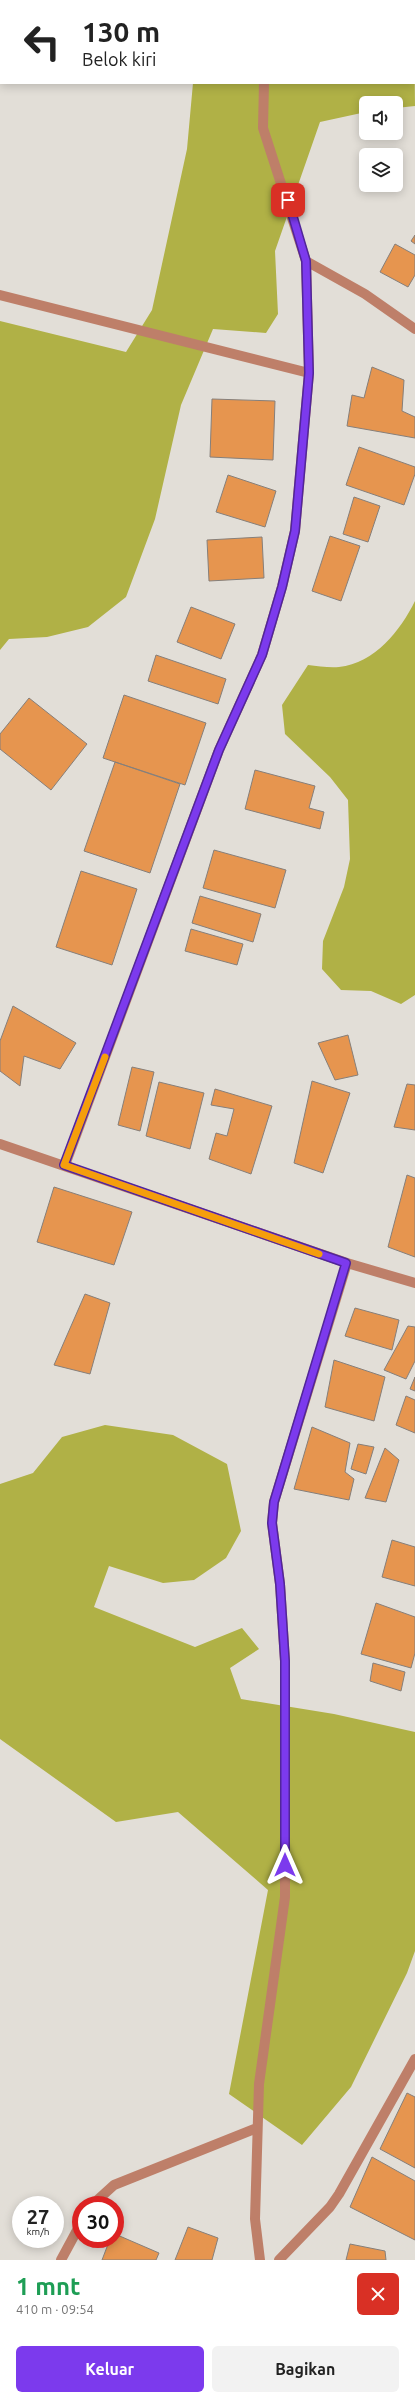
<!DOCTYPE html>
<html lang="id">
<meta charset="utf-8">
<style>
:root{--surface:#fff;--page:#f2f2f2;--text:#222;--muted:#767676;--accent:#7c3aed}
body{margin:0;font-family:Ubuntu,sans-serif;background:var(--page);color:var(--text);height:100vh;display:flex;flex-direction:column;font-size:15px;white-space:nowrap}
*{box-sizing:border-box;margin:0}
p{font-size:13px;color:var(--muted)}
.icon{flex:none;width:22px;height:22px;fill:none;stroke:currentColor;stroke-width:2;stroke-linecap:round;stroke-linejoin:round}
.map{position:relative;height:2260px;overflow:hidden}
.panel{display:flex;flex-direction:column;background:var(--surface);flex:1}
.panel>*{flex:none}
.guide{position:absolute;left:0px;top:0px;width:415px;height:84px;box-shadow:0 2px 10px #0003;background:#fff;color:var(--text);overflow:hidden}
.buttons{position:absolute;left:359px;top:96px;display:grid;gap:8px}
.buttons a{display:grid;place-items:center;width:44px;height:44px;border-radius:6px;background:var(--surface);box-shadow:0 2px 10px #0003;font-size:20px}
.speed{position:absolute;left:12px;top:2196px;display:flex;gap:8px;font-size:20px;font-weight:700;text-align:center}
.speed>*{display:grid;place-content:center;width:52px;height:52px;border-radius:50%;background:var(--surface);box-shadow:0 2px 10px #0003;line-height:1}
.speed small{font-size:10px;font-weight:400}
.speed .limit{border:6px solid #d22;background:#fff;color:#111}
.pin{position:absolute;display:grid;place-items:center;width:34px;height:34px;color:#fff;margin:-17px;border-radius:8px;box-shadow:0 2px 6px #0006}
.me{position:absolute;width:44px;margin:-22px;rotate:0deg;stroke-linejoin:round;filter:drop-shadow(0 0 3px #0008)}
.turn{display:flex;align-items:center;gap:14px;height:84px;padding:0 16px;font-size:18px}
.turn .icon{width:52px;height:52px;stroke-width:2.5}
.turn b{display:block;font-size:28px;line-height:34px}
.round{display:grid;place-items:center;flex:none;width:42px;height:42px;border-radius:6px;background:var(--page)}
.overview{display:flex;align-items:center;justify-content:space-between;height:68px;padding:0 16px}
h1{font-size:24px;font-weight:700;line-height:30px;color:#1e9e55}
.action{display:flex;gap:8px;margin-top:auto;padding:8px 16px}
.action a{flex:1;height:46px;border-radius:6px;background:var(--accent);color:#fff;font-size:16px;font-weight:700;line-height:46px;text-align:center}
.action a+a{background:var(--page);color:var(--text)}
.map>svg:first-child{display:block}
.forest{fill:#b0b146}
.building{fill:#e6954f;stroke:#867f7a}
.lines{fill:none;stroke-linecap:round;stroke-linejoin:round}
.minor{stroke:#be7f69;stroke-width:10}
.route-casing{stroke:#51269a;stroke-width:10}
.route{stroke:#7c3aed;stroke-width:7}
.slow{stroke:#f59e0b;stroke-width:7}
</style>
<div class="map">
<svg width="415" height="2260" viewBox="0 0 415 2260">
<rect width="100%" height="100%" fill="#e2ded7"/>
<!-- forest -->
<path class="forest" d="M175,0H248L175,1Z
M414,20L415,106L396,108V103H366V112L320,122L275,251L278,314L266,333L213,329L181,405L155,519L126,597L88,627L47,637L9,639L0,650V321L126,352L152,310L187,149L193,83H414Z
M415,601V995L401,1004L371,991L341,990L322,969L323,941L344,887L350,859L348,800L330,777L285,734L282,705L308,665C318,666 329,668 339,667C375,663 400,631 415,601Z
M105,1425L173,1435L227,1464L241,1531L226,1558L194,1580L163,1583L109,1566L94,1607L195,1647L242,1628L259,1649L230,1668L241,1699L334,1714L415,1732V1951L407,1973L351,2087L302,2145L229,2094L268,1890L178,1812L116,1822L0,1739V1484L33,1473L62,1437Z"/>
<!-- building -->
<path class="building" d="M415,235V244L411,241Z
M395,244L415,255V275L408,287L380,272Z
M372,367L404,380L402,411L415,417V438L347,426L352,395L364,398Z
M212,399L275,401L273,460L210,457Z
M359,447L415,467V474L404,505L346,485Z
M228,475L276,491L265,527L216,512Z
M354,497L380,506L368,542L343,534Z
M330,536L360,546L341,601L312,591Z
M262,537L264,578L209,581L207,540Z
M191,607L235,624L221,659L177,642Z
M156,655L226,679L218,704L148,681Z
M124,695L206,723L185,785L103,758Z
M29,698L87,744L51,790L0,749V734Z
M115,762L180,784L150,873L84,851Z
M255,770L315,786L309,808L324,812L320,829L245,809Z
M214,850L286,870L275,908L203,888Z
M81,871L137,889L112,965L56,947Z
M200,896L261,914L253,942L192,923Z
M191,929L243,944L237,965L185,951Z
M13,1006L76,1043L60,1069L24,1056L20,1086L0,1071V1041Z
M348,1035L358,1075L335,1080L318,1043Z
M132,1067L154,1072L140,1131L118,1125Z
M312,1081L350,1093L323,1173L294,1163Z
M159,1082L204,1093L190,1149L146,1136Z
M407,1084L415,1085V1130L394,1127Z
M215,1089L272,1106L251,1174L209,1159L216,1133L227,1136L234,1109L211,1105Z
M407,1175L415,1178V1257L388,1247Z
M54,1187L132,1212L114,1265L37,1242Z
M85,1294L110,1303L90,1374L54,1365Z
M355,1308L399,1320L392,1350L345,1336Z
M408,1326L415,1327V1361L406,1379L384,1370Z
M334,1360L385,1377L374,1421L325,1407Z
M415,1377V1391L410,1389Z
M406,1396L415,1400V1433L396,1425Z
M312,1427L350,1443L345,1472L354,1479L349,1500L294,1489Z
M358,1444L374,1447L366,1474L351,1469Z
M385,1448L399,1460L386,1502L365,1498Z
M392,1540L415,1547V1586L382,1577Z
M376,1603L415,1617V1653L411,1668L361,1654Z
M373,1663L405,1672L401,1691L370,1681Z
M407,2093L415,2097V2168L380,2149Z
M372,2157L415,2181V2240L350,2207Z
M188,2227L218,2238L212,2260H175Z
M115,2234L159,2253L156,2260H102L110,2239H115Z
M350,2244L385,2251L386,2260H346Z"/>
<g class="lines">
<!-- minor -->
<path class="minor" d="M291,1L292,0
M306,261L365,294L415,329
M0,295L309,373
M0,1144L347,1263L415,1283
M65,1165L219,750L262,655L282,587L295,531L309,373L306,261L263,128L264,83
M92,2205L114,2185L257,2128
M61,2260L81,2223
M260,2260L255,2219L259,2084L285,1897V1661L280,1584L272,1523L274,1502L347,1263
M279,2260L330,2207L339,2194L415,2059"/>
</g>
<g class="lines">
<defs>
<path id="route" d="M285,1865V1661L280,1584L272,1523L274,1502L346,1263L64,1165L219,750L262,655L282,587L295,531L309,373L306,261L288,200"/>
</defs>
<!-- route casing -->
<use href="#route" class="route-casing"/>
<!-- route -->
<use href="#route" class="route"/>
<!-- slow -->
<path class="slow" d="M105,1057L64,1165L319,1254"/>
</g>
</svg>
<div class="buttons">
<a><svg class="icon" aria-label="sound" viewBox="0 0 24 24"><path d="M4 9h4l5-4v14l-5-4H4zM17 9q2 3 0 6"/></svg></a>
<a><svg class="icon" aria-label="layers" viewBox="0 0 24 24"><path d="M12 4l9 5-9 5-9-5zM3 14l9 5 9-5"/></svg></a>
</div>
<div class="speed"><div>27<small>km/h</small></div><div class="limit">30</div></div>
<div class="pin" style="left:288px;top:200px;background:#d93025"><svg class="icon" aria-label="arrive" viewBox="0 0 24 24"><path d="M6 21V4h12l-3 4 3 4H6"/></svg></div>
<svg class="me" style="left:285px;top:1865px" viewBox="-20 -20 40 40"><path d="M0-17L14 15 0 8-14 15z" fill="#7c3aed" stroke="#fff" stroke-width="4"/></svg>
<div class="guide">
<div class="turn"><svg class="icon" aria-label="left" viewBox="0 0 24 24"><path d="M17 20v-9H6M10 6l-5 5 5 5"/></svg><div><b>130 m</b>Belok kiri</div></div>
</div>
</div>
<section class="panel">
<div class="overview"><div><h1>1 mnt</h1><p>410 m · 09:54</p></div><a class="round" style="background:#d93025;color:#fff"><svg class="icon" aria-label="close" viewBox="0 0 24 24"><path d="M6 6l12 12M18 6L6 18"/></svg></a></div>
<div class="action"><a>Keluar</a><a>Bagikan</a></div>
</section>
